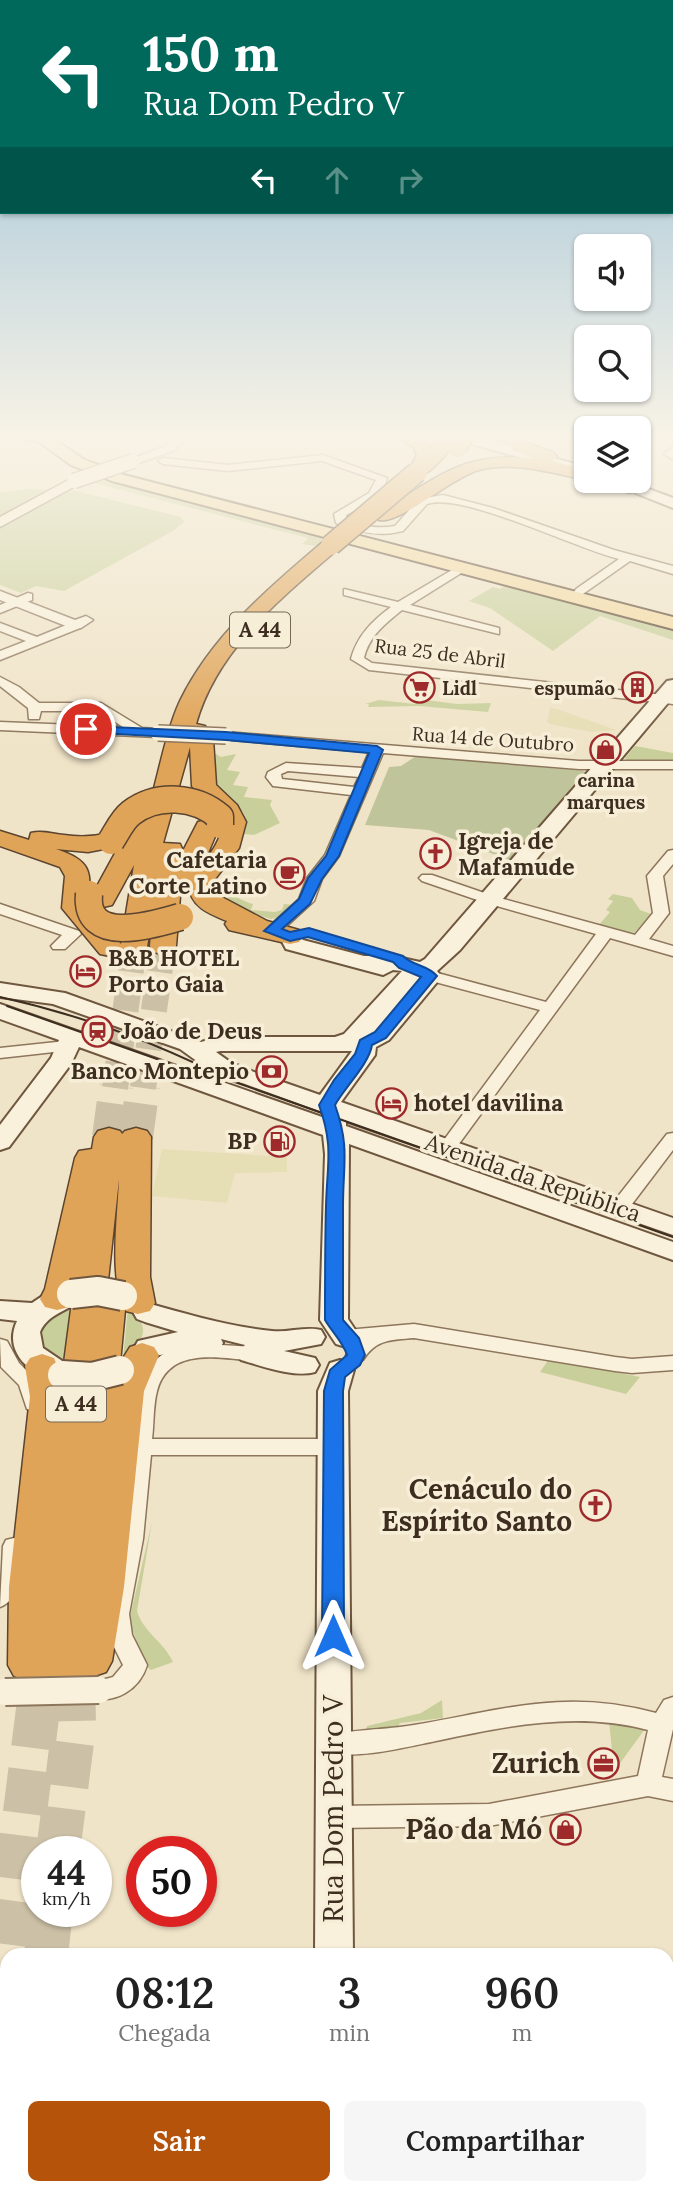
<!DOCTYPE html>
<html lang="pt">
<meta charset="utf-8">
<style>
:root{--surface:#fff;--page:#f6f6f6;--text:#222;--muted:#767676;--accent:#b45309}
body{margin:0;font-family:Lora,serif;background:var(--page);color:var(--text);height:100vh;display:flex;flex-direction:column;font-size:26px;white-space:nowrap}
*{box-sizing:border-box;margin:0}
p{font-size:23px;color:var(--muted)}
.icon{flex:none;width:38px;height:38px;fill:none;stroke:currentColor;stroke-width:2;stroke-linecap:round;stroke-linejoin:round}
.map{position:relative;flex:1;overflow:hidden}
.drawer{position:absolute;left:0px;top:1948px;width:674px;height:247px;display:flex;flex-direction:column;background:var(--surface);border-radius:21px 21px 0 0;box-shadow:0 2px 5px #0004}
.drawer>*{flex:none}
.guide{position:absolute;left:0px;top:0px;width:674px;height:214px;box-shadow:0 2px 5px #0004;background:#00695c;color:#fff;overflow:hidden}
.buttons{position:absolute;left:574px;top:234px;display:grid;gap:14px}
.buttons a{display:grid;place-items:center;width:77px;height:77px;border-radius:10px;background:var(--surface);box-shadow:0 2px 5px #0004;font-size:35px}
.speed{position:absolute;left:21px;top:1836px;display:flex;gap:14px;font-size:35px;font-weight:700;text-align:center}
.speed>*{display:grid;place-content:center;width:91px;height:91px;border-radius:50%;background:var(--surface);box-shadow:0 2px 5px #0004;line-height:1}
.speed small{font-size:18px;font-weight:400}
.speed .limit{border:10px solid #d22;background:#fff;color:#111}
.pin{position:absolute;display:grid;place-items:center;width:60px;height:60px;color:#fff;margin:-30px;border:4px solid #fff;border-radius:50%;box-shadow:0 2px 7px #0007}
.me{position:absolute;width:77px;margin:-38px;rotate:0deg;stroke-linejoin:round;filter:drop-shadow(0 0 5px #0008)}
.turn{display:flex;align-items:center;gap:24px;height:147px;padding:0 28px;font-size:32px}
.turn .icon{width:91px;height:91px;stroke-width:2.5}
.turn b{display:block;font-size:49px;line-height:60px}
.lanes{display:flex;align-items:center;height:66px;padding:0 28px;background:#0003;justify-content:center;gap:35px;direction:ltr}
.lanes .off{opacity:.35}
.eta{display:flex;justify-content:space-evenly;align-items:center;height:119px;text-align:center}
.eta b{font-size:42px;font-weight:600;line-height:49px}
.action{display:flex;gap:14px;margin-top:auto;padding:14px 28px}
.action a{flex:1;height:80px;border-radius:10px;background:var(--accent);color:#fff;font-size:28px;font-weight:600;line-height:80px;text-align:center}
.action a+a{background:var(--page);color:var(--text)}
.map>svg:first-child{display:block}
.farmland{fill:#e6deb5}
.green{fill:#c9cf9b}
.cemetery{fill:#bfc49a}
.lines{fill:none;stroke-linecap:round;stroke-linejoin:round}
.motorway-tunnel-far2{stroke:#ccc0a6;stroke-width:26;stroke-dasharray:26 13;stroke-linecap:butt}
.motorway-tunnel-far1{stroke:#ccc0a6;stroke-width:34;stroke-dasharray:34 17;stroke-linecap:butt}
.motorway-tunnel{stroke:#ccc0a6;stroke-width:44;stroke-dasharray:44 22;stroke-linecap:butt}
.minor-casing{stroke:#8d765c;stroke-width:3}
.tertiary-casing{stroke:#8d765c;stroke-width:3}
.secondary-casing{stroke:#6f573f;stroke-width:4}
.primary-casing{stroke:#5b4430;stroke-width:4}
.motorway-casing{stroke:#5b4430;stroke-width:3}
.minor{fill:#faf1dc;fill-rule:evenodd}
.tertiary{fill:#faf1dc;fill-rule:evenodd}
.secondary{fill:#faf1dc;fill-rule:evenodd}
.primary{fill:#f3d9a0;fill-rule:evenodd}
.motorway{fill:#e0a458;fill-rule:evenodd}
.tram{stroke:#3d2e20;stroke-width:2}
.minor-bridge-far1-casing{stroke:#8d765c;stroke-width:18;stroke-linecap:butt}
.minor-bridge-casing{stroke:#8d765c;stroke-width:30;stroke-linecap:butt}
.tertiary-bridge-casing{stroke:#8d765c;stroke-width:17;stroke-linecap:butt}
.secondary-bridge-casing{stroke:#6f573f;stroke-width:32;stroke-linecap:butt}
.motorway-bridge-far1-casing{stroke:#5b4430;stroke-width:23;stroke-linecap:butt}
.motorway-bridge-casing{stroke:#5b4430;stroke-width:29;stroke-linecap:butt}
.minor-bridge-far1{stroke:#faf1dc;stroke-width:15}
.minor-bridge{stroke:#faf1dc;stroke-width:26}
.tertiary-bridge{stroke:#faf1dc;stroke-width:14}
.secondary-bridge{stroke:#faf1dc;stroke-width:28}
.motorway-bridge-far1{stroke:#e0a458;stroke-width:20}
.motorway-bridge{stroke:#e0a458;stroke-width:26}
.route{fill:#1a73e8;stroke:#114b97;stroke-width:2}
.labels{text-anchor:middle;stroke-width:7;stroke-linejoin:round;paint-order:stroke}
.far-street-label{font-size:19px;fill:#3d2e20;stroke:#f7eed8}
.far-poi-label{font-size:19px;font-weight:bold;fill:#3d2e20;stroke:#f7eed8;text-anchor:start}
.shield{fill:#f7eed8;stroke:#756857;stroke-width:2}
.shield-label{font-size:21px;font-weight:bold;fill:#3d2e20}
.poi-label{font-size:23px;font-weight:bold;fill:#3d2e20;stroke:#f7eed8;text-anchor:start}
.street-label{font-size:23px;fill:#3d2e20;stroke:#f7eed8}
.near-poi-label{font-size:28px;font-weight:bold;fill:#3d2e20;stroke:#f7eed8;text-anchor:end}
.near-street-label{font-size:28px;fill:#3d2e20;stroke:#f7eed8}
</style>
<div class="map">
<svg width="673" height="2193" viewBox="0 0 673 2193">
<rect width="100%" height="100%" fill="#f0e4c8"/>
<!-- farmland -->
<path class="farmland" d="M550,708L557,709L616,730L591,732L550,724L547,722Z
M162,1149L287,1157V1172L235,1173L227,1203L152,1196Z"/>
<!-- green -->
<path class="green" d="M99,477L331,538L316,546L302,544L308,538L90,482Z
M30,489L76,491L181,517L184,522L173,531L64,591L36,586L21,593L0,585V492Z
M507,584L670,627L673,629V640L600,616L553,651L490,608L469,601L493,587L500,589Z
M418,699L457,704L491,703L488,712L419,706L368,707L369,704H365L379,700L415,704Z
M635,746L673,753V760H627L625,758Z
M216,754L221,757L236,754L227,770L240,772L233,785L248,787L244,797L272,800L270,805L280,823L254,835L244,834C254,812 231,800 215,787L213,755Z
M213,888C230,889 237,900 253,904L251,910L275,912L282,910L284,904L294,905L280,917L271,919L234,908L222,900Z
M613,894L632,898L640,910L651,914L634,933L598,926L610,912L606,910L613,901L608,899Z
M73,1302L64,1365L46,1354L38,1330L51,1313Z
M128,1307C152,1327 145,1341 123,1359Z
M549,1359L640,1377L626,1394L540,1372Z
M152,1522L137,1611C143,1632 164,1642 173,1662L151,1670L146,1666L129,1621Z
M442,1700L443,1718L400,1723L395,1731L366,1733L367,1726L421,1713Z
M609,1721L645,1729L618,1766L613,1761Z
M0,2156H7V2188H103L104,2193H0Z"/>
<!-- cemetery -->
<path class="cemetery" d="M416,756L584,771L587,775L515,862L429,830L365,825L389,767L401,766Z"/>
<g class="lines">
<!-- motorway-tunnel-far2 -->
<path class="motorway-tunnel-far2" d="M115,1088L134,947
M143,1088L163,946"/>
<!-- motorway-tunnel-far1 -->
<path class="motorway-tunnel-far1" d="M109,1137L116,1086
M136,1137L143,1086"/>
<!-- motorway-tunnel -->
<path class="motorway-tunnel" d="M58,1852L74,1726L73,1672
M46,1955L51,1911
M0,2010L43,1670
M19,2193L20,2188"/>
<defs>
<path id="minor" d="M673,447V460L664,454Z
M323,455L387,478C383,499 362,507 346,515V519C362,527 378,529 395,526L419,499L443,495L493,508L614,550L673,566V574L630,561L580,596L574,592L576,589L619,559C577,549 463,492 427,504L403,531C379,537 358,533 336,523L334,514L369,493L376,480L322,461L228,471L163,464L158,461L163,458L228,465Z
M462,564L468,568L466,570L410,605L499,628V634L402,610C385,624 369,636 364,658L372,663L673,696V704L369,670L351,659C357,636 372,621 391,607L344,595V589L398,602Z
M28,593L32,594V600L0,613V605Z
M76,621L82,625L80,628L0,660V651L26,641L0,631V623L37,637Z
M0,677L19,687L39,703H101L142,728L158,729L165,733L158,737L0,730V722L123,727L98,711H41L39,719H29L28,708L0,686Z
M226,732L579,761H673V769H579L383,753L339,856L322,879L314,901L278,934L272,936L264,931L299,899L307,878L325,855L351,795L273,786L266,777L268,772L286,763L362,768L369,752L221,739V733ZM288,771L359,777L354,787L282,779L281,774Z
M673,850V864L663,876L669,913L649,939L673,946V956L610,938L453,1152H441L438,1148L441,1144L540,1010L424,979L422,976L424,973L430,971L546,1002L596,934L486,903L422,881L419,878L422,875H432L496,897L635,935L653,913L647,876L668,851Z
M0,904L79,931L81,934L65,949H53L51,946L62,935L0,914Z
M66,1041L72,1042L74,1046L72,1050L0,1058V1048Z
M673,1133V1150L626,1212H612L610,1208L612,1204L667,1134Z
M414,1324L615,1357L632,1359L673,1356V1370L632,1373L615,1371L414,1338C391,1340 376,1339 363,1360H349L346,1355L353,1343L339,1342L336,1337L339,1332L346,1330Z
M0,1339L7,1341L19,1363L38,1382L44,1404L41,1409L34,1411L27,1409L19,1385L1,1367Z
M205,1344L255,1347L262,1349L265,1354L262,1359L255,1361C220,1358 169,1346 157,1391C153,1406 154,1424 152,1439H334L342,1442L345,1447L342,1452L334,1455H151L143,1539L129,1614L132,1635L147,1665C140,1689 115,1705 91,1697L87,1690L91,1683L113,1677L123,1665L108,1635L105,1614L121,1539L136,1392C150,1356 167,1346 205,1344Z
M14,1538L22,1540C31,1557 20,1601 0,1607L3,1546L6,1540Z
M673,1697V1729L662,1777L673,1779V1801L648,1796L489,1826L334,1828L325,1825L321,1817L325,1809L334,1806L489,1804L638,1776L648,1730C576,1711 507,1726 436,1741C406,1747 353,1761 324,1751L321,1744L324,1737C347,1729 388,1730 414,1725C504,1710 564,1688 656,1713L664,1700Z"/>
<path id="tertiary" d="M178,434H190L173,451L133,465L127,461L165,446Z
M74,477L79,478V484L0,527V517Z
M0,591L75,620L86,616L93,620L81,628H71L0,600Z"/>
<path id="secondary" d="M445,434H469L586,467V476L447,437Z
M605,481H627L673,498V508Z
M673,680V697L460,950L437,971L441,976L438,981L389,1040L376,1047L375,1055L341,1102L673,1218V1235L346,1121V1126L673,1242V1260L349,1144L348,1319L360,1337L356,1344L346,1347L336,1344L320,1320L325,1154L323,1135L79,1047L71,1064L9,1147L0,1150V1125L51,1058L59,1040L0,1019V1004L322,1117L325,1113L212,1072L180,1049L53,1004L0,997V983L65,993L201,1042L219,1037H335L344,1034L402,971L393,970L383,975L286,949L279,936L282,931H298L303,940L364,956H393L420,962L425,959L667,681ZM220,1051H352L320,1095L254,1072L230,1062L216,1052Z
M71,1285L81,1288L85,1294C74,1311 49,1311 40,1332L43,1348L71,1367L75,1374L71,1381L61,1384C32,1376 2,1353 17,1321L0,1319V1301L32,1303L44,1295Z
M147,1303C187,1314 230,1327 272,1331C288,1333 305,1326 321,1330L325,1337L321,1344L284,1351L315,1358L319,1365L315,1372C294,1378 262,1366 241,1360L237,1353L245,1345L221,1339L223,1343L219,1350C207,1353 196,1349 184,1350C168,1352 154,1359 138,1355L134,1348L138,1341L178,1332L145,1322L137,1319L133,1312L137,1305Z
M340,1360L350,1363L354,1370L348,1391L353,1955H315L318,1391L330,1363Z
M312,2188H353L354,2193H312Z"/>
<path id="primary" d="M21,434L49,436L83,459L124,475L673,617V629L112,481L71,465L39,442L23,438Z"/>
<path id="motorway" d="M391,434C407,434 422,433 431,448L440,434H458C451,449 434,473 417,477L408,472L417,455L413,447Z
M497,434H517L527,443L554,453L557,457L552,461L586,470V480C552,473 515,461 479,470C452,477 399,525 379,520L377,516L379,512C439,478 462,450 536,459L515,451Z
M598,481H629L639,487L630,493L601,485Z
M331,539L341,545L338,549C281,598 217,649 196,724L205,726L213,739L216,785L237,805L246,822L239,848L215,879L216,894L267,921L299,930L303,936L299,942L290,944L229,930L225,924L227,921C209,914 189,906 189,884H181L176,946L173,952L163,954L153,952L150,946L153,910L147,947L144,953L134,955L122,950L120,954L110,956L100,954L62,908L65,876L60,867L0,846V831L29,840L31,833C43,830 52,834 64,835C91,839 122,835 138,812L148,810C158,777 166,731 180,701C212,635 270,587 324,541ZM190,747L192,786C211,813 236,817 210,854L208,853L219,827L216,822L207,820L198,822L183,851L180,844L163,843ZM119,846L90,899L94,905L103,907L112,905L134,865L121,944L88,907C91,871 93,862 56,849L88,852Z
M109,1128L120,1131L122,1134L125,1131L136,1128L147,1131L151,1137L150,1277L155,1303L150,1311L138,1314L126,1311C108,1281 118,1214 119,1179L106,1299L120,1302L125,1310L120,1363L130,1347L142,1343L154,1347L159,1355L144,1391L124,1587L112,1661L106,1672L91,1677L87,1683L73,1688L57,1681L43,1686L14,1676L8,1665L9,1587L30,1397L25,1366L30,1358L42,1354L54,1358L62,1378L72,1302L69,1307L57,1310L45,1307L40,1299L45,1289L75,1158L79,1151L92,1149L94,1137L98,1131Z"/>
</defs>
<!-- minor casing -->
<use href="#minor" class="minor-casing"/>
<!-- tertiary casing -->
<use href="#tertiary" class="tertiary-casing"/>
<!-- secondary casing -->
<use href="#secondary" class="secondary-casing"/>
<!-- primary casing -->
<use href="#primary" class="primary-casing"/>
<!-- motorway casing -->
<use href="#motorway" class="motorway-casing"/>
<!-- minor -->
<use href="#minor" class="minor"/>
<!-- tertiary -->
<use href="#tertiary" class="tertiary"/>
<!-- secondary -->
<use href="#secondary" class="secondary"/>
<!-- primary -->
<use href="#primary" class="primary"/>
<!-- motorway -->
<use href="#motorway" class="motorway"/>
<!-- tram -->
<path class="tram" d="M0,997C80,1015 156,1042 229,1080L673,1237
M7,1006L205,1076"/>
<defs>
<path id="minor-bridge-far1" d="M158,733L226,736"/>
<path id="minor-bridge" d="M5,1692L99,1690"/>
<path id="tertiary-bridge" d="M74,481L133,461"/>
<path id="secondary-bridge" d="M71,1294L98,1291L123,1296
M62,1375L92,1377L120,1370"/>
<path id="motorway-bridge-far1" d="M457,447L464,434
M331,545L417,472"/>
<path id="motorway-bridge" d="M111,841C117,832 122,820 131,813C157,793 196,796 220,817V825
M89,894C84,946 153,925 180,917"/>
</defs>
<!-- minor-bridge-far1 casing -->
<use href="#minor-bridge-far1" class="minor-bridge-far1-casing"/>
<!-- minor-bridge casing -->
<use href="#minor-bridge" class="minor-bridge-casing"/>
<!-- tertiary-bridge casing -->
<use href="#tertiary-bridge" class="tertiary-bridge-casing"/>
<!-- secondary-bridge casing -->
<use href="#secondary-bridge" class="secondary-bridge-casing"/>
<!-- motorway-bridge-far1 casing -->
<use href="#motorway-bridge-far1" class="motorway-bridge-far1-casing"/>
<!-- motorway-bridge casing -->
<use href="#motorway-bridge" class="motorway-bridge-casing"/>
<!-- minor-bridge-far1 -->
<use href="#minor-bridge-far1" class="minor-bridge-far1"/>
<!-- minor-bridge -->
<use href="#minor-bridge" class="minor-bridge"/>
<!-- tertiary-bridge -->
<use href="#tertiary-bridge" class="tertiary-bridge"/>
<!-- secondary-bridge -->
<use href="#secondary-bridge" class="secondary-bridge"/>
<!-- motorway-bridge-far1 -->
<use href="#motorway-bridge-far1" class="motorway-bridge-far1"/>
<!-- motorway-bridge -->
<use href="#motorway-bridge" class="motorway-bridge"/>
</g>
<!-- sky -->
<linearGradient id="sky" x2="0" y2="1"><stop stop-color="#8fbad6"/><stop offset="0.59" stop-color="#f8f3e6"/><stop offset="1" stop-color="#f8f3e6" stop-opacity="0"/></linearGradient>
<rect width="673" height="741" fill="url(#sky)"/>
<!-- route -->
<path class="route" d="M86,726L226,732L377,746L383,750L339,856L322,879L310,904L282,929L290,932L309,928L403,956C413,966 428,965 437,976L386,1038L372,1045C369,1064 345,1087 335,1105C350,1147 343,1164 343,1206C343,1244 343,1282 343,1320L359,1338L365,1355L360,1365L345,1377L343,1391L344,1636L341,1642L333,1644L325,1642L322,1636L324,1391L330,1370L347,1355C343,1342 332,1332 325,1320C325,1282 325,1244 326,1206C327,1164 334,1147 319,1105L334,1080L355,1054L360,1040L375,1032L421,977L399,968L393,962L308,937L290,941L264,931L299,899L308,878L326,856L369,753L226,740L81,732L79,729Z"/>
<!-- icons -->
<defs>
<symbol id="supermarket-ring" viewBox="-11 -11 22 22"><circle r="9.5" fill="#f7eed8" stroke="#9e2a2b" stroke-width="1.5"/><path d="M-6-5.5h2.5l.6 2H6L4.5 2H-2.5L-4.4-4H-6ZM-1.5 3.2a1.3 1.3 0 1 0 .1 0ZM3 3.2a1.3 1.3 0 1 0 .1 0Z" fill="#9e2a2b"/></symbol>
<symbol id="building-ring" viewBox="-11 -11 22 22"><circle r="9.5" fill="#f7eed8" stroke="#9e2a2b" stroke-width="1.5"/><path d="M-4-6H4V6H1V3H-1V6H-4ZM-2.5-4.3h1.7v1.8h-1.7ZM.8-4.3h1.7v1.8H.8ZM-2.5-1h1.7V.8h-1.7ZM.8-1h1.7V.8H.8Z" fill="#9e2a2b"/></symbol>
<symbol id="shop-ring" viewBox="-11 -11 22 22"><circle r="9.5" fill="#f7eed8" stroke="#9e2a2b" stroke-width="1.5"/><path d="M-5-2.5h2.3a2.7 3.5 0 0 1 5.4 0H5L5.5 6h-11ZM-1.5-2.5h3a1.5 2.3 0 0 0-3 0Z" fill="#9e2a2b"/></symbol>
<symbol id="church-ring" viewBox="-11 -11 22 22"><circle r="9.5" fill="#f7eed8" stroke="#9e2a2b" stroke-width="1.5"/><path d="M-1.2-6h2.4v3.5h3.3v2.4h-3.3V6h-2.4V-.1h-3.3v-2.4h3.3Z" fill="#9e2a2b"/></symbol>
<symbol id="cafe-ring" viewBox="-11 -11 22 22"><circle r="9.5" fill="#f7eed8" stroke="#9e2a2b" stroke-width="1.5"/><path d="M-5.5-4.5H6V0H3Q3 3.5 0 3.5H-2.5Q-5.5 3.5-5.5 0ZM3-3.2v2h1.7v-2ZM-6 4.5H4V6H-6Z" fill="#9e2a2b"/></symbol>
<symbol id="hotel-ring" viewBox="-11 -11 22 22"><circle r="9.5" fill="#f7eed8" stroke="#9e2a2b" stroke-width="1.5"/><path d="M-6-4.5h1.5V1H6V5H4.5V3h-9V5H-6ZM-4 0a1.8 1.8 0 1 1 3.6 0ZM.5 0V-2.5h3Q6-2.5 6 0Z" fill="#9e2a2b"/></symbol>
<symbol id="station-ring" viewBox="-11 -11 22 22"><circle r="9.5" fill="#f7eed8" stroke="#9e2a2b" stroke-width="1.5"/><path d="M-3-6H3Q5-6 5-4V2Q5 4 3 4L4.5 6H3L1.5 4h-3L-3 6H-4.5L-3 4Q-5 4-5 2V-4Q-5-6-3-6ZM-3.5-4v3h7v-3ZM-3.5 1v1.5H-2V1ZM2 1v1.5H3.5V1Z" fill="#9e2a2b"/></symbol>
<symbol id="bank-ring" viewBox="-11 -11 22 22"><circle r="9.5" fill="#f7eed8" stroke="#9e2a2b" stroke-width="1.5"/><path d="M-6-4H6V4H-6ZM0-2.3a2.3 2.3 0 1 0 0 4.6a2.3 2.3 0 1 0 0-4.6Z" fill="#9e2a2b"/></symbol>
<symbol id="fuel-ring" viewBox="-11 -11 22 22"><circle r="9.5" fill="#f7eed8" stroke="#9e2a2b" stroke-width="1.5"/><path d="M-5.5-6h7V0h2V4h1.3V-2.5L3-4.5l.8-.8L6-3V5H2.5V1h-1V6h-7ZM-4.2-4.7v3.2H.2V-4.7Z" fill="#9e2a2b"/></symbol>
<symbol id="office-ring" viewBox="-11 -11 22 22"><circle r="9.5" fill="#f7eed8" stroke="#9e2a2b" stroke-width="1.5"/><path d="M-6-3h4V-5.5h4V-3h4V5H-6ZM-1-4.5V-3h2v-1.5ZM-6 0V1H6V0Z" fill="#9e2a2b"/></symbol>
</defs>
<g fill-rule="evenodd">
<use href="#supermarket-ring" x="402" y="670" width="35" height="35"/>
<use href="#building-ring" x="620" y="670" width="35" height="35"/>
<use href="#shop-ring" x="588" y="732" width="35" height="35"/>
<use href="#church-ring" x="418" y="836" width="35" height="35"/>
<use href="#cafe-ring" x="272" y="856" width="35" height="35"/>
<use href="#hotel-ring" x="68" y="954" width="35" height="35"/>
<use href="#station-ring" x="80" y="1014" width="35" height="35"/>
<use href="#bank-ring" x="254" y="1054" width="35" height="35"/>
<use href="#hotel-ring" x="374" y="1086" width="35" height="35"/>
<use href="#fuel-ring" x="262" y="1124" width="35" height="35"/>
<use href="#church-ring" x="578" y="1488" width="35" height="35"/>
<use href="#office-ring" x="586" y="1746" width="35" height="35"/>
<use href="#shop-ring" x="548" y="1812" width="35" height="35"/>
</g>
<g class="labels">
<!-- far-street labels -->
<g class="far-street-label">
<text transform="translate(440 653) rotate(7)" y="7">Rua 25 de Abril</text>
<text transform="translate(493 739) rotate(4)" y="7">Rua 14 de Outubro</text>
</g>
<!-- far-poi labels -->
<g class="far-poi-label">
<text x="442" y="695">Lidl</text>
<text x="615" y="695" text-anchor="end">espumão</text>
<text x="606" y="787" text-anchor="middle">carina<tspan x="606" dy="22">marques</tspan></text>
</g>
<!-- shield labels -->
<g class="shield">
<rect x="230" y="612.5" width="60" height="35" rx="5"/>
<rect x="46" y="1386.5" width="60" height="35" rx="5"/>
</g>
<g class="shield-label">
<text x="260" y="637">A 44</text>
<text x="76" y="1411">A 44</text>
</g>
<!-- poi labels -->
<g class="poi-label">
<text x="458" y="849">Igreja de<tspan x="458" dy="26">Mafamude</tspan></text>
<text x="267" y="868" text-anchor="end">Cafetaria<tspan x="267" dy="26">Corte Latino</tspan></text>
<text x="108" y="966">B&amp;B HOTEL<tspan x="108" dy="26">Porto Gaia</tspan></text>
<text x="121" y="1039">João de Deus</text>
<text x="249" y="1079" text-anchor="end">Banco Montepio</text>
<text x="414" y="1111">hotel davilina</text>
<text x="257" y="1149" text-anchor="end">BP</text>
</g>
<!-- street labels -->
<g class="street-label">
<text transform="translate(533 1178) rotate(19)" y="8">Avenida da República</text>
</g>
<!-- near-poi labels -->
<g class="near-poi-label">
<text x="572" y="1499">Cenáculo do<tspan x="572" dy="32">Espírito Santo</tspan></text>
<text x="580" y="1773">Zurich</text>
<text x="542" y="1839">Pão da Mó</text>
</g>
<!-- near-street labels -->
<g class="near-street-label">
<text transform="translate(333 1809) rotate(-90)" y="10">Rua Dom Pedro V</text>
</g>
</g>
</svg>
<div class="buttons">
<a><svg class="icon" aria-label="sound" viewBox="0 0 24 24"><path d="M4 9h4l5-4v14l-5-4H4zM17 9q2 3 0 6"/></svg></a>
<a><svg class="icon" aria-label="search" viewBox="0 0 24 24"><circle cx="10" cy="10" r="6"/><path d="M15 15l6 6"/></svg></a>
<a><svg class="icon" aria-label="layers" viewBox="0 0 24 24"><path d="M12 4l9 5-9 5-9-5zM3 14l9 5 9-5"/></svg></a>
</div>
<div class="speed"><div>44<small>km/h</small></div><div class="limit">50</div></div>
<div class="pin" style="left:86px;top:729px;background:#d93025"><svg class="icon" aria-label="arrive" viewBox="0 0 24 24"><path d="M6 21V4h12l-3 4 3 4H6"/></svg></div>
<svg class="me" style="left:333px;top:1636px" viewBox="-20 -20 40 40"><path d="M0-17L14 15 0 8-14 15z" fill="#1a73e8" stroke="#fff" stroke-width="4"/></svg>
<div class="guide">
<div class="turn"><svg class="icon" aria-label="left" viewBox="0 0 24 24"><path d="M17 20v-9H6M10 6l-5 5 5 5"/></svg><div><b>150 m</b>Rua Dom Pedro V</div></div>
<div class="lanes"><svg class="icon" aria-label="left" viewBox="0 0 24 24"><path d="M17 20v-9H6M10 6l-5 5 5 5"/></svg><svg class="icon off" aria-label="ahead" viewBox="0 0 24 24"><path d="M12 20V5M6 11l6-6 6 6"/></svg><svg class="icon off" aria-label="right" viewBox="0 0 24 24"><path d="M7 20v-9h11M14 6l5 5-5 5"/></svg></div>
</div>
<section class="drawer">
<div class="eta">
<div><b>08:12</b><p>Chegada</p></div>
<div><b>3</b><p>min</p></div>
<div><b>960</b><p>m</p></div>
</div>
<div class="action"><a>Sair</a><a>Compartilhar</a></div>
</section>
</div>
